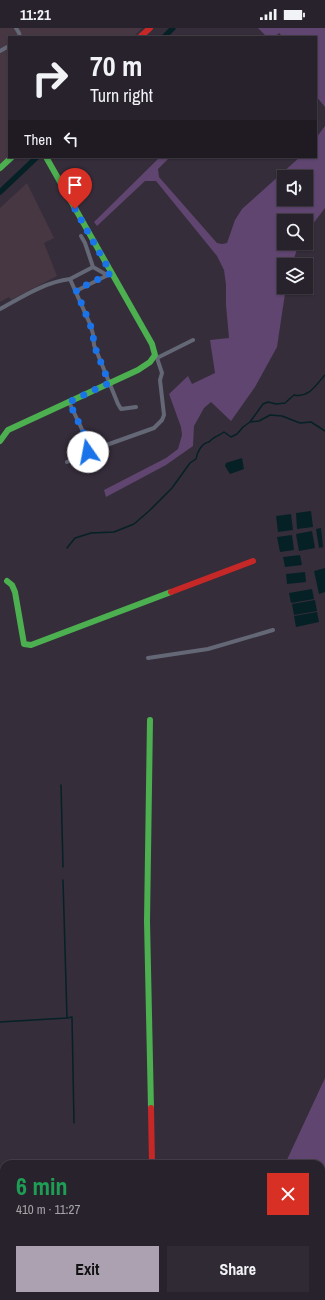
<!DOCTYPE html>
<meta charset="utf-8">
<style>
:root{--surface:#28222c;--page:#302a34;--text:#f1f3f6;--muted:#a5a4a9;--line:#443f48;--accent:#aba1b1}
body{margin:0;font-family:"Archivo Narrow",sans-serif;background:var(--page);color:var(--text);height:100vh;display:flex;flex-direction:column;font-size:15px;white-space:nowrap}
*{box-sizing:border-box;margin:0}
p{font-size:13px;color:var(--muted)}
.icon{flex:none;width:22px;height:22px;fill:none;stroke:currentColor;stroke-width:2;stroke-linecap:round;stroke-linejoin:round}
.map{position:relative;flex:1;overflow:hidden}
.sheet{position:absolute;left:0px;top:1132px;width:325px;height:140px;display:flex;flex-direction:column;background:var(--surface);border-radius:12px 12px 0 0;box-shadow:0 1px 3px #0004,0 0 0 1px var(--line)}
.sheet>*{flex:none}
.guide{position:absolute;left:8px;top:8px;width:309px;height:122px;border-radius:0px;box-shadow:0 1px 3px #0004,0 0 0 1px var(--line);background:#28222c;color:var(--text);overflow:hidden}
.buttons{position:absolute;left:277px;top:142px;display:grid;gap:8px}
.buttons a{display:grid;place-items:center;width:36px;height:36px;border-radius:0px;background:var(--surface);box-shadow:0 1px 3px #0004,0 0 0 1px var(--line);font-size:20px}
.pin{position:absolute;display:grid;place-items:center;width:34px;height:34px;color:#fff;margin:-41px -17px;border-radius:50% 50% 50% 0;rotate:-45deg;box-shadow:0 0 4px #0007}
.pin .icon{rotate:45deg}
.me{position:absolute;width:44px;margin:-22px;rotate:348deg;stroke-linejoin:round;filter:drop-shadow(0 0 3px #0008)}
.turn{display:flex;align-items:center;gap:14px;height:84px;padding:0 16px;font-size:18px}
.turn .icon{width:52px;height:52px;stroke-width:2.5}
.turn b{display:block;font-size:28px;line-height:34px}
.then{display:flex;align-items:center;height:38px;padding:0 16px;background:#0003;gap:8px;font-size:15px}
.round{display:grid;place-items:center;flex:none;width:42px;height:42px;border-radius:0px;background:var(--page)}
.summary{display:flex;align-items:center;justify-content:space-between;height:68px;padding:0 16px}
h1{font-size:24px;font-weight:700;line-height:30px;color:#1e9e55}
.primary-button{display:flex;gap:8px;margin-top:auto;padding:8px 16px}
.primary-button a{flex:1;height:46px;border-radius:0px;background:var(--accent);color:#111;font-size:16px;font-weight:700;line-height:46px;text-align:center}
.primary-button a+a{background:var(--page);color:var(--text)}
.status{display:flex;justify-content:space-between;align-items:center;height:28px;padding:0 20px;background:var(--surface);direction:ltr}
.status svg{height:11px;fill:currentColor}
.map>svg:first-child{display:block}
.education{fill:#463743}
.green{fill:#5f4570;fill-rule:evenodd}
.water{fill:#052126}
.lines{fill:none;stroke-linecap:round;stroke-linejoin:round}
.stream{stroke:#052126;stroke-width:1.5}
.canal{stroke:#052126;stroke-width:5.5}
.street{stroke:#646775;stroke-width:4}
.fast{stroke:#4caf50;stroke-width:6}
.jam{stroke:#c62828;stroke-width:6}
.route{stroke:#1a73e8;stroke-width:7;stroke-dasharray:0 12.6}
</style>
<div class="status"><b>11:21</b><svg viewBox="0 0 49 12"><path d="M0 12V9h3v3zM5 12V6h3v6zM10 12V3h3v9zM15 12V0h3v12zM26 1h20v11H26zM47 4h2v5h-2z"/></svg></div>
<div class="map">
<svg width="325" height="1272" viewBox="0 0 325 1272">
<rect width="100%" height="100%" fill="#352d3a"/>
<!-- education -->
<path class="education" d="M0,0H142L133,9H9V128L0,136Z
M27,155L54,210L44,215L57,248L11,272L9,269L0,274V180Z"/>
<!-- green -->
<path class="green" d="M258,0H325V79L316,68V9H283L279,5L275,9H267Z
M325,98V180L306,205V193H284V215H299L292,237H284V259H286L277,319L255,359L231,393L211,374L204,380L194,398L193,418L166,437L106,469L104,462L166,430L178,421L182,407L181,399L169,366L188,348L192,356L215,345L210,312L229,310L226,277V257L224,242L217,228L156,153H145L97,198L94,194L160,129H170L158,141L159,149L217,215L222,216L227,215L235,192L242,181L300,129H316V110ZM284,149H306V171H284Z
M325,1050V1180L321,1177V1136H285Z"/>
<!-- water -->
<path class="water" d="M242,430L244,441L230,446L225,438L226,435Z
M311,483L313,499L297,501L296,485Z
M291,486L293,502L278,504L276,488Z
M321,500L323,519L319,520L316,501Z
M312,503L315,520L299,523L296,506Z
M292,507L294,522L280,524L277,509Z
M300,527L302,537L285,539L283,529Z
M325,540V564L319,566L314,543Z
M305,544L306,554L287,556L286,546Z
M312,561L314,571L291,575L289,565Z
M315,572L317,583L294,587L292,576Z
M317,584L319,594L296,599L294,588Z"/>
<g class="lines">
<!-- stream -->
<path class="stream" d="M250,394L259,393L270,387L282,388L300,395L311,394L325,403
M67,520L75,510L91,505L114,504L134,496L149,483L172,460L190,435L196,431C197,424 202,415 209,414C213,409 219,408 224,404L231,409L237,406L243,399L250,394L263,376L268,374L276,376L285,375L294,367C309,371 317,355 325,347
M61,757L63,839
M67,990L72,989L74,1095
M0,994L67,990L63,852"/>
<!-- canal -->
<path class="canal" d="M164,9L173,0
M0,164L37,129"/>
<!-- street -->
<path class="street" d="M16,0L19,5L20,9
M0,23L9,18
M81,208L85,215L93,239L107,247
M70,251L93,239
M76,263L108,247
M0,281C22,269 45,254 70,251L90,296L93,306L94,317L118,376L121,381L136,379
M156,329L157,330L193,312
M69,374L88,414V424
M67,434L98,420L154,400L162,392L164,387L160,352L162,345L157,330
M148,630L208,621L273,602
M153,1268V1272"/>
<!-- fast -->
<path class="fast" d="M0,140L12,129
M0,413L8,402L138,342L150,334L155,327L152,316L46,129
M7,553L12,557L15,564L24,616L31,617L171,564
M150,692L147,893L151,1080"/>
<!-- jam -->
<path class="jam" d="M140,9L150,0
M171,564L253,533
M151,1080L152,1136"/>
</g>
<g class="lines">
<!-- route -->
<path class="route" d="M75,181L111,245L76,262L90,296L93,306L94,317L109,355L69,374L88,414V424"/>
</g>
</svg>
<div class="buttons">
<a><svg class="icon" aria-label="sound" viewBox="0 0 24 24"><path d="M4 9h4l5-4v14l-5-4H4zM17 9q2 3 0 6"/></svg></a>
<a><svg class="icon" aria-label="search" viewBox="0 0 24 24"><circle cx="10" cy="10" r="6"/><path d="M15 15l6 6"/></svg></a>
<a><svg class="icon" aria-label="layers" viewBox="0 0 24 24"><path d="M12 4l9 5-9 5-9-5zM3 14l9 5 9-5"/></svg></a>
</div>
<div class="pin" style="left:75px;top:181px;background:#d93025"><svg class="icon" aria-label="arrive" viewBox="0 0 24 24"><path d="M6 21V4h12l-3 4 3 4H6"/></svg></div>
<svg class="me" style="left:88px;top:424px" viewBox="-20 -20 40 40"><circle r="19" fill="#fff"/><path d="M0-13L10 11 0 6-10 11z" fill="#1a73e8"/></svg>
<div class="guide">
<div class="turn"><svg class="icon" aria-label="right" viewBox="0 0 24 24"><path d="M7 20v-9h11M14 6l5 5-5 5"/></svg><div><b>70 m</b>Turn right</div></div>
<div class="then">Then<svg class="icon" aria-label="left" viewBox="0 0 24 24"><path d="M17 20v-9H6M10 6l-5 5 5 5"/></svg></div>
</div>
<section class="sheet">
<div class="summary"><div><h1>6 min</h1><p>410 m · 11:27</p></div><a class="round" style="background:#d93025;color:#fff"><svg class="icon" aria-label="close" viewBox="0 0 24 24"><path d="M6 6l12 12M18 6L6 18"/></svg></a></div>
<div class="primary-button"><a>Exit</a><a>Share</a></div>
</section>
</div>
